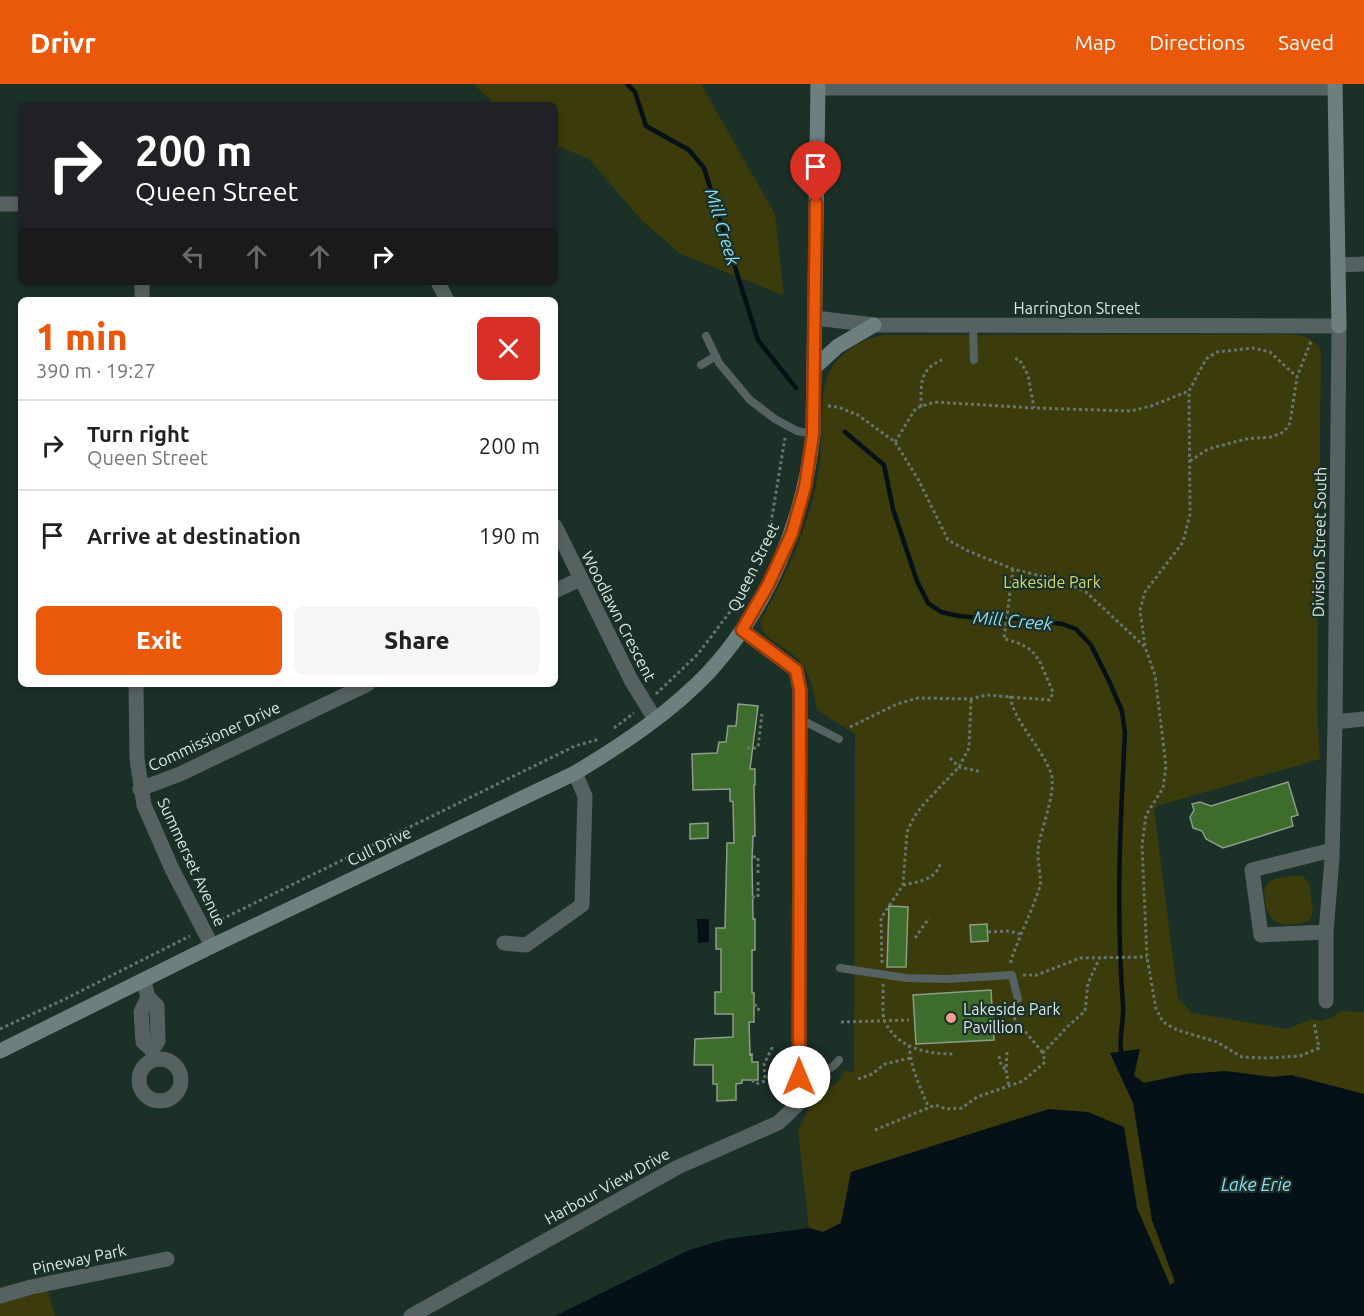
<!DOCTYPE html>
<meta charset="utf-8">
<style>
:root{--surface:#fff;--page:#f6f6f6;--text:#222;--muted:#767676;--line:#e0e0e0;--accent:#ea580c}
body{margin:0;font-family:Ubuntu,sans-serif;background:var(--page);color:var(--text);height:100vh;display:flex;flex-direction:column;font-size:22px;white-space:nowrap}
*{box-sizing:border-box;margin:0}
p{font-size:20px;color:var(--muted)}
.icon{flex:none;width:33px;height:33px;fill:none;stroke:currentColor;stroke-width:2;stroke-linecap:round;stroke-linejoin:round}
.map{position:relative;flex:1;overflow:hidden}
.drawer{position:absolute;left:18px;top:213px;width:540px;height:390px;display:flex;flex-direction:column;background:var(--surface);border-radius:9px;box-shadow:0 3px 9px #0003}
.drawer>*{flex:none}
.hud{position:absolute;left:18px;top:18px;width:540px;height:183px;border-radius:9px;box-shadow:0 3px 9px #0003;background:#202124;color:#fff;overflow:hidden}
.pin{position:absolute;display:grid;place-items:center;width:51px;height:51px;color:#fff;margin:-62px -26px;border-radius:50% 50% 50% 0;rotate:-45deg;box-shadow:0 0 6px #0007}
.pin .icon{rotate:45deg}
.me{position:absolute;width:66px;margin:-33px;rotate:0deg;stroke-linejoin:round;filter:drop-shadow(0 0 4px #0008)}
.turn{display:flex;align-items:center;gap:21px;height:126px;padding:0 18px;font-size:27px}
.turn .icon{width:78px;height:78px;stroke-width:2.5}
.turn b{display:block;font-size:42px;line-height:51px}
.lanes{display:flex;align-items:center;height:57px;padding:0 18px;background:#0003;justify-content:center;gap:30px;direction:ltr}
.lanes .off{opacity:.35}
.round{display:grid;place-items:center;flex:none;width:63px;height:63px;border-radius:9px;background:var(--page)}
.headline{display:flex;align-items:center;justify-content:space-between;height:102px;padding:0 18px}
h1{font-size:36px;font-weight:800;line-height:45px;color:var(--accent)}
.action{display:flex;gap:12px;margin-top:auto;padding:12px 18px}
.action a{flex:1;height:69px;border-radius:9px;background:var(--accent);color:#fff;font-size:24px;font-weight:800;line-height:69px;text-align:center}
.action a+a{background:var(--page);color:var(--text)}
ul{padding:0;list-style:none}
li{display:flex;align-items:center;gap:18px;height:90px;padding:0 18px;border-top:2px solid var(--line)}
li div{flex:1}
li b{display:block;font-size:22px}
li em{font-style:normal}
header{display:flex;align-items:center;gap:36px;box-sizing:border-box;height:84px;padding:0 30px;background:var(--accent);color:#fff}
header strong{font-size:28px}
nav{display:flex;gap:33px;margin-inline-start:auto;font-size:21px}
.map>svg:first-child{display:block}
.green{fill:#3b3b0b}
.water{fill:#051116}
.lines{fill:none;stroke-linecap:round;stroke-linejoin:round}
.stream{stroke:#051116;stroke-width:4.5}
.building{fill:#3e6c2c;stroke:#8e9c89;stroke-width:1.5}
.path{stroke:#65766e;stroke-width:3;stroke-dasharray:3 3;stroke-linecap:butt}
.lane{stroke:#566261;stroke-width:8}
.street{stroke:#566261;stroke-width:15}
.secondary{stroke:#6d807f;stroke-width:15}
.route-casing{stroke:#983908;stroke-width:15}
.route{stroke:#ea580c;stroke-width:10}
.poi-dot{fill:#f59c93;stroke:#1b3027;stroke-width:2}
.labels{text-anchor:middle;stroke-width:4.5;stroke-linejoin:round;paint-order:stroke}
.street-label{font-size:16px;fill:#dbe7e1;stroke:#1b3027}
.park-label{font-size:16px;fill:#d7d967;stroke:#1b3027}
.poi-label{font-size:16px;fill:#dbe7e1;stroke:#1b3027;text-anchor:start}
.water-label{font-size:18px;font-style:italic;fill:#8fdaf3;stroke:#1b3027}
</style>
<header>
<strong>Drivr</strong>
<nav><a>Map</a><a>Directions</a><a>Saved</a></nav>
</header>
<div class="map">
<svg width="1364" height="1232" viewBox="0 0 1364 1232">
<rect width="100%" height="100%" fill="#1b3027"/>
<!-- green -->
<path class="green" d="M473,0H701L775,130L784,212L681,170L642,137L589,75L555,61V21H496Z
M1291,250C1305,252 1313,253 1321,266L1317,626L1320,675L1157,722L1154,725L1178,914L1192,929L1287,945L1312,935L1322,937L1331,934L1341,927L1364,928V1010L1291,991L1273,993L1225,987L1144,999L1110,969L1133,1019L1152,1136L1175,1198L1170,1201L1137,1124L1124,1043L1049,1025L852,1088L841,1139L823,1148L809,1144L798,1047L817,1007C831,1000 837,1004 843,988L845,986L854,989L855,650L817,626C814,607 810,587 796,573C783,561 762,556 760,537C788,489 811,438 819,384C823,356 819,324 826,297C833,272 859,255 884,251Z
M1294,792H1302L1309,798L1313,827L1310,836C1289,844 1268,844 1265,817C1264,811 1263,804 1268,799C1274,793 1286,793 1294,792Z
M44,1193L55,1232H0V1203Z"/>
<!-- water -->
<path class="water" d="M697,835H709V858L698,859Z
M1140,965L1134,992L1144,999L1186,990L1225,987L1273,993L1291,991L1364,1010V1232H555L689,1166L727,1155L809,1144L823,1148L841,1139L851,1088L1049,1025L1088,1028L1124,1043L1137,1124L1170,1201L1175,1198L1152,1136L1133,1019L1110,969Z"/>
<g class="lines">
<!-- stream -->
<path class="stream" d="M627,0L635,8L646,42L689,66L704,84L758,256L796,304
M845,348L884,381L893,425L917,497L928,519L941,528L959,532L991,535L1016,534L1062,540L1076,545L1091,561L1109,597L1122,627L1125,649C1120,741 1116,829 1123,921C1124,936 1119,953 1121,967"/>
</g>
<!-- building -->
<path class="building" d="M738,620L758,622L750,685H755V701H754L755,752H753L752,777L753,835H755V866H752V909H754V938H749L750,971L752,970V978H758V996H742V999L736,1000V1016L717,1017V1000H713V981H694L695,955L733,953V930H715V908H721V865H716V844H725L727,759H734L733,718L730,717V705L693,706L692,670L717,669L719,658H726L728,642H736Z
M1288,698L1298,731L1291,733L1293,742L1223,764L1206,755L1202,747L1193,744L1190,733L1194,726L1192,720L1200,718L1211,722Z
M708,739V754L690,755V740Z
M889,822L908,823L906,883H887Z
M987,840L988,857L971,858L970,841Z
M991,906L994,956L916,960L913,911Z"/>
<g class="lines">
<!-- path -->
<path class="path" d="M1015,275H1019L1028,291L1034,324
M828,322L838,323L858,331L895,358L918,395L948,456L968,467L1013,485L1065,498L1086,508L1145,563L1155,591L1166,682L1163,704L1146,731L1142,761L1147,873L1156,925L1163,938L1177,946L1217,958L1242,973L1266,974L1300,972L1319,964L1314,939
M921,323C921,301 919,285 942,276
M895,358L916,324L935,318L1034,324L1131,327L1151,322L1189,307
M1190,377L1208,365L1246,355L1271,353L1284,348L1290,339L1297,293L1311,257
M767,463L785,354
M1145,562L1140,526L1145,508L1183,458L1190,430L1189,307L1206,275L1217,268L1253,264L1270,268L1297,293
M656,610L698,570L748,504
M1010,612C1014,638 1041,662 1051,689C1057,709 1040,746 1038,766C1037,777 1042,795 1040,802C1032,827 1020,851 1011,876V881
M850,643L897,620L918,614L971,615L986,611L1050,616L1053,608C1038,576 1040,563 1004,555L1013,485
M614,644L634,629
M747,664H756L758,663L762,630
M950,674L959,683L982,688
M753,773H758V790
M903,801C917,798 936,796 940,780
M752,813H758V797
M216,838L575,662L600,655
M988,848L1009,847L1021,850
M915,854L929,834
M882,879L881,834L903,801L907,748L914,733L923,721L959,683L969,664L971,615
M1023,891H1037L1080,874L1147,873
M883,900C884,911 881,929 885,938C898,965 928,970 954,970
M754,921L758,922L759,930
M992,930L1010,929L1043,969
M841,938L909,936
M0,945L67,914L190,852
M909,961C911,984 920,1004 929,1024
M1007,968L1006,986L1009,1003
M999,972L1001,981L1006,986
M858,995L872,990L885,980L910,974
M752,996L756,1000L765,997L764,980L773,962
M875,1046L935,1021L946,1025L962,1024L977,1013L1023,997L1045,978L1043,969L1068,942L1085,927L1088,899L1100,873"/>
<!-- lane -->
<path class="lane" d="M973,241L974,276
M706,252L719,279L750,316L775,335L797,347L813,350
M701,281L716,272
M800,635L839,655
M840,884L906,894L947,895L1012,891L1018,915
M799,993C816,991 828,990 839,976"/>
<!-- street -->
<path class="street" d="M818,4H1335
M0,120H21
M1338,181L1364,180
M438,198L447,216
M142,216V198
M815,234L874,241L1339,242L1335,638L1332,775L1326,848V917
M555,442L631,596L655,635
M555,507L580,495
M136,600L137,675L144,721L172,785L212,862
M1335,638L1364,635
M140,705L180,690L368,600
M1326,848L1261,851L1252,786L1332,766
M504,859L526,861L582,821L585,712L575,689
M144,898L148,913L157,922L158,957L152,966
M148,913L141,928L143,958L152,966L154,975
M139 996a21 21 0 1 1 42 0a21 21 0 1 1-42 0Z
M0,1212L31,1203L167,1175
M411,1232L678,1083L778,1039L797,1021L799,993L800,606L796,586L742,546"/>
<!-- secondary -->
<path class="secondary" d="M1335,0L1339,242
M814,284L838,262L874,241
M0,967L212,862L575,689C623,660 670,629 709,588C768,524 804,436 813,350L818,0"/>
</g>
<g class="lines">
<defs>
<path id="route" d="M799,993L800,606L796,586L742,546L768,501L792,449L805,403L813,350L816,119"/>
</defs>
<!-- route casing -->
<use href="#route" class="route-casing"/>
<!-- route -->
<use href="#route" class="route"/>
</g>
<!-- markers -->
<circle class="poi-dot" cx="951" cy="934" r="6"/>
<g class="labels">
<!-- street labels -->
<g class="street-label">
<text x="1077" y="230">Harrington Street</text>
<text transform="translate(1319 458) rotate(-89)" y="6">Division Street South</text>
<text transform="translate(753 483) rotate(-64)" y="6">Queen Street</text>
<text transform="translate(619 532) rotate(63)" y="6">Woodlawn Crescent</text>
<text transform="translate(214 652) rotate(-25)" y="6">Commissioner Drive</text>
<text transform="translate(379 762) rotate(-26)" y="6">Cull Drive</text>
<text transform="translate(192 778) rotate(65)" y="6">Summerset Avenue</text>
<text transform="translate(607 1102) rotate(-29)" y="6">Harbour View Drive</text>
<text transform="translate(79 1175) rotate(-12)" y="6">Pineway Park</text>
</g>
<!-- park labels -->
<g class="park-label">
<text x="1052" y="504">Lakeside Park</text>
</g>
<!-- poi labels -->
<g class="poi-label">
<text x="963" y="931">Lakeside Park<tspan x="963" dy="18">Pavillion</tspan></text>
</g>
<!-- water labels -->
<g class="water-label">
<text transform="translate(722 143) rotate(73)" y="6">Mill Creek</text>
<text transform="translate(1013 537) rotate(5)" y="6">Mill Creek</text>
<text x="1256" y="1107">Lake Erie</text>
</g>
</g>
</svg>
<div class="pin" style="left:816px;top:119px;background:#d93025"><svg class="icon" aria-label="arrive" viewBox="0 0 24 24"><path d="M6 21V4h12l-3 4 3 4H6"/></svg></div>
<svg class="me" style="left:799px;top:993px" viewBox="-20 -20 40 40"><circle r="19" fill="#fff"/><path d="M0-13L10 11 0 6-10 11z" fill="#ea580c"/></svg>
<div class="hud">
<div class="turn"><svg class="icon" aria-label="right" viewBox="0 0 24 24"><path d="M7 20v-9h11M14 6l5 5-5 5"/></svg><div><b>200 m</b>Queen Street</div></div>
<div class="lanes"><svg class="icon off" aria-label="left" viewBox="0 0 24 24"><path d="M17 20v-9H6M10 6l-5 5 5 5"/></svg><svg class="icon off" aria-label="ahead" viewBox="0 0 24 24"><path d="M12 20V5M6 11l6-6 6 6"/></svg><svg class="icon off" aria-label="ahead" viewBox="0 0 24 24"><path d="M12 20V5M6 11l6-6 6 6"/></svg><svg class="icon" aria-label="right" viewBox="0 0 24 24"><path d="M7 20v-9h11M14 6l5 5-5 5"/></svg></div>
</div>
<section class="drawer">
<div class="headline"><div><h1>1 min</h1><p>390 m · 19:27</p></div><a class="round" style="background:#d93025;color:#fff"><svg class="icon" aria-label="close" viewBox="0 0 24 24"><path d="M6 6l12 12M18 6L6 18"/></svg></a></div>
<ul>
<li><svg class="icon" aria-label="right" viewBox="0 0 24 24"><path d="M7 20v-9h11M14 6l5 5-5 5"/></svg><div><b>Turn right</b><p>Queen Street</p></div><em>200 m</em></li>
<li><svg class="icon" aria-label="arrive" viewBox="0 0 24 24"><path d="M6 21V4h12l-3 4 3 4H6"/></svg><div><b>Arrive at destination</b></div><em>190 m</em></li>
</ul>
<div class="action"><a>Exit</a><a>Share</a></div>
</section>
</div>
